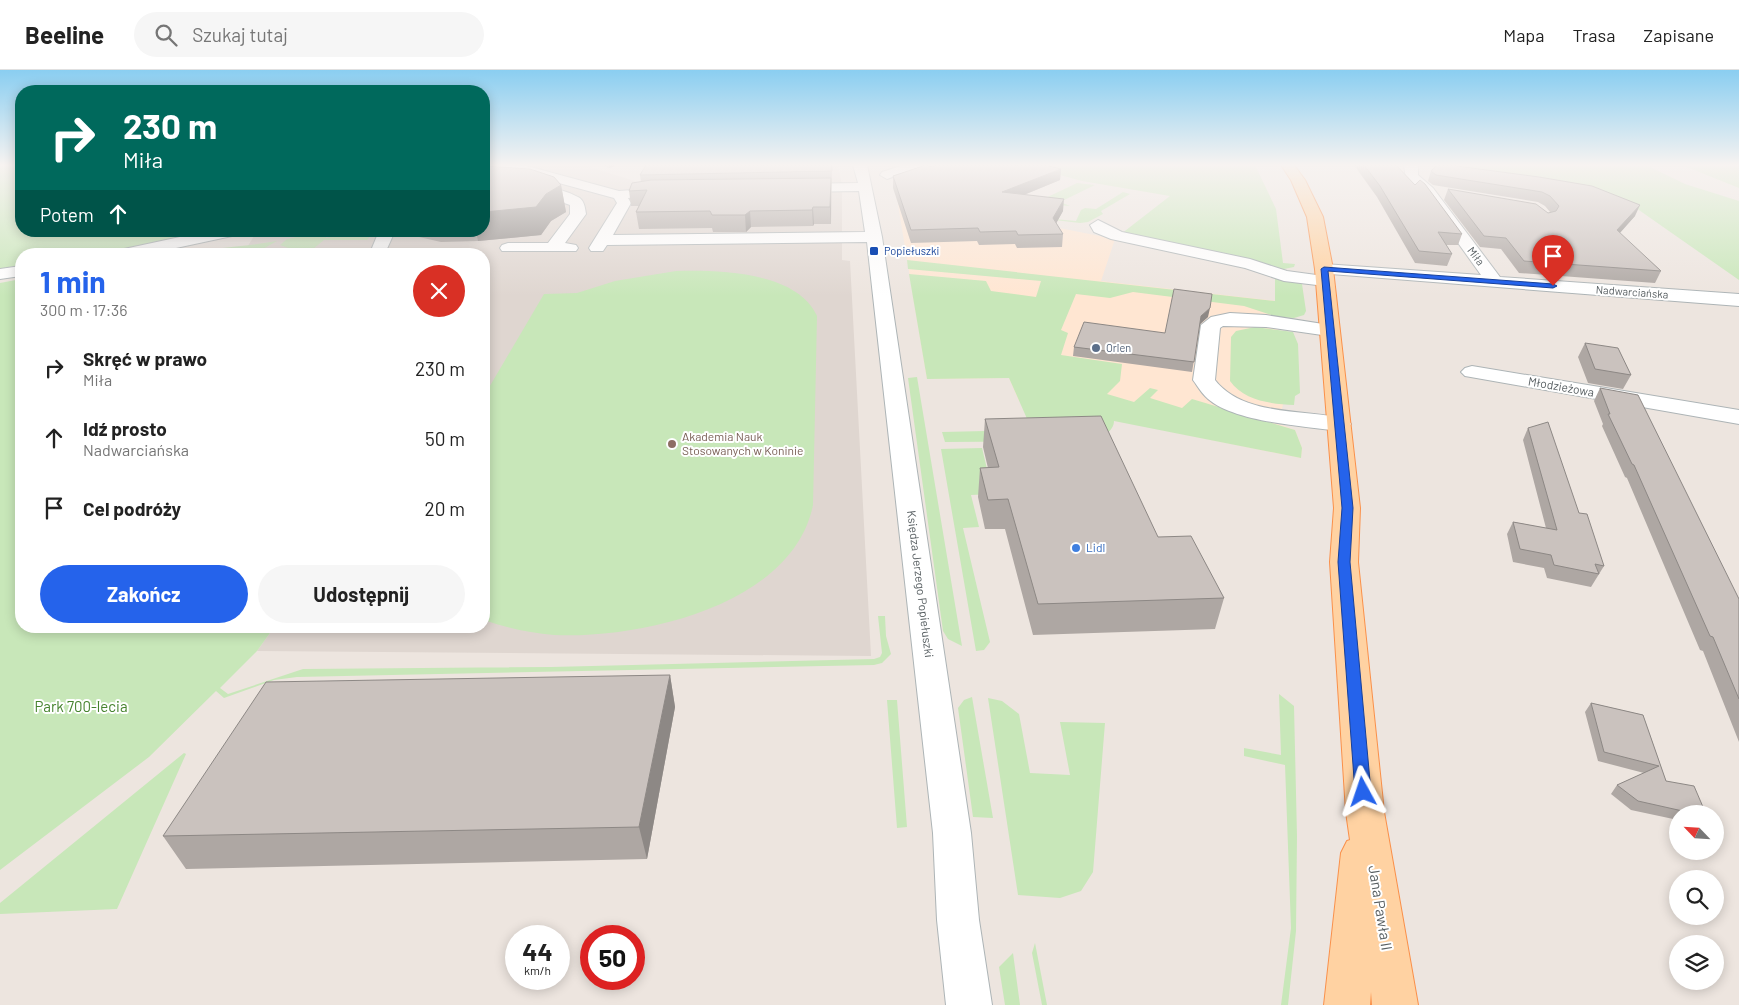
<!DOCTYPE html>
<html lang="pl">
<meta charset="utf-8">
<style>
:root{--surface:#fff;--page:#f6f6f6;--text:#222;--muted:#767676;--line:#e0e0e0;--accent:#2563eb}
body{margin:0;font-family:Barlow,sans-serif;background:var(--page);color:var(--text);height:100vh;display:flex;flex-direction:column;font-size:19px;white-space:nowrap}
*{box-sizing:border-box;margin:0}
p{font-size:16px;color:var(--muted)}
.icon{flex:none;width:28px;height:28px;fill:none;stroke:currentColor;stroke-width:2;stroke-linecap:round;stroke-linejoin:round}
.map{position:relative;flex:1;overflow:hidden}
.sheet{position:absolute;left:15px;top:178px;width:475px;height:385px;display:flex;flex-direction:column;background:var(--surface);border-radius:20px;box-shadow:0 2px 12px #0003}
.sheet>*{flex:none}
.guide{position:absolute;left:15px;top:15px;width:475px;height:152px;border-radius:20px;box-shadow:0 2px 12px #0003;background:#00695c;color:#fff;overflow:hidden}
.needle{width:32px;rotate:295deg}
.tools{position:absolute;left:1669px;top:735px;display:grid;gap:10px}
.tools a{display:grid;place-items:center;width:55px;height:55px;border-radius:50%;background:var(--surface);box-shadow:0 2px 12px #0003;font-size:25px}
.speed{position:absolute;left:505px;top:855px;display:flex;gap:10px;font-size:25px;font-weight:700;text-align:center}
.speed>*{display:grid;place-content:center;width:65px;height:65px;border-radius:50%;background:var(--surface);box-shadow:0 2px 12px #0003;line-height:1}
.speed small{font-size:12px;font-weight:400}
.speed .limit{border:8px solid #d22;background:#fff;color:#111}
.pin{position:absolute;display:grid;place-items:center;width:42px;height:42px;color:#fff;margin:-51px -21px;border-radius:50% 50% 50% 0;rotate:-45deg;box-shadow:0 0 5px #0007}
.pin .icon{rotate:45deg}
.me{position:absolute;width:55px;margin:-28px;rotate:355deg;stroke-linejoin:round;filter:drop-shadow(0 0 4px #0008)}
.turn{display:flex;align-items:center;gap:18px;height:105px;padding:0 25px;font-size:22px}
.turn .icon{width:65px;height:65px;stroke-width:2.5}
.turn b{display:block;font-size:35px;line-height:42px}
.then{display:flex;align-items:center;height:48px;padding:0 25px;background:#0003;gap:10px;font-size:19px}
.round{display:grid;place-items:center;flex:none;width:52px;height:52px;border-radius:26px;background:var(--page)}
.summary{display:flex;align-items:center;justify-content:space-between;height:85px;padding:0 25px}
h1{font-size:30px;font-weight:700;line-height:38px;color:var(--accent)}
.button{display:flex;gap:10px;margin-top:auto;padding:10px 25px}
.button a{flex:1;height:58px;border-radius:30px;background:var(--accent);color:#fff;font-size:20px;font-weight:700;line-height:58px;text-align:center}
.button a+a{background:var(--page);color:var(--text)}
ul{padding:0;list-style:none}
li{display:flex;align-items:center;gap:15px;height:70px;padding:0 25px}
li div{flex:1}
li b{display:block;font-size:19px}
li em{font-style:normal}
header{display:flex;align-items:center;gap:30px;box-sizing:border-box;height:70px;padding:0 25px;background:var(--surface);border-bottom:1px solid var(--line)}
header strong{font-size:24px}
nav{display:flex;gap:28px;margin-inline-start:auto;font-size:18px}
.search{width:350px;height:45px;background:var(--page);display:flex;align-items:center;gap:12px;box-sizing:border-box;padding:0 18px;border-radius:28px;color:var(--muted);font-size:19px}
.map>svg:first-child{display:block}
.commercial{fill:#ffe6d2}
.education{fill:#dfd6d0}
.green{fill:#c8e7b9}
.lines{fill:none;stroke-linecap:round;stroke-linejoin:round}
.minor-casing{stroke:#adb4b6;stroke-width:2}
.major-casing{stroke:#fa904a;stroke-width:2}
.minor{fill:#fff;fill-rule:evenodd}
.major{fill:#ffd2a2;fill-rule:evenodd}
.wall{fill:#aea7a3}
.shaded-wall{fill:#8d8885}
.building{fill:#cac2be;stroke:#8d8885}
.route{fill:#2563eb;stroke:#184099}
.transit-dot{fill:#1a4fb4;stroke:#fff;stroke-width:2}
.service-dot{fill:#5c6f8a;stroke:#fff;stroke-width:2}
.education-dot{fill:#8d6e63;stroke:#fff;stroke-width:2}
.shop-dot{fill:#3f7fe0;stroke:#fff;stroke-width:2}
.labels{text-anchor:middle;stroke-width:4;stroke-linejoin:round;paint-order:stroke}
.far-transit-label{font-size:11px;fill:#164399;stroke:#fff;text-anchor:start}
.far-street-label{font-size:11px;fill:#585f62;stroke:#fff}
.far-service-label{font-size:11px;fill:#4e5e75;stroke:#fff;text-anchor:start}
.street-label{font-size:12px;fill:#585f62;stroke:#fff}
.education-label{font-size:12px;fill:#785e54;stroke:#fff;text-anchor:start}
.shop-label{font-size:12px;fill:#366cbe;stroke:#fff;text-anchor:start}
.near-park-label{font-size:15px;fill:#46832e;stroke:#fff}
.near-street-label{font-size:15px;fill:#585f62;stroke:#fff}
</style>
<header>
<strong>Beeline</strong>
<div class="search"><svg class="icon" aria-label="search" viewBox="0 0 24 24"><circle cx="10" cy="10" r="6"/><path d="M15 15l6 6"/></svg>Szukaj tutaj</div>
<nav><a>Mapa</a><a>Trasa</a><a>Zapisane</a></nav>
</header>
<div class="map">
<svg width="1739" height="935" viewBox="0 0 1739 935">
<rect width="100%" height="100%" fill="#ede5df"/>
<!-- commercial -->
<path class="commercial" d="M927,132L1115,169L1101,211L1276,231L1283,334L1279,354L1295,360L1302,378L1301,388L1019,331L1009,308L927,309L898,135Z"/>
<!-- education -->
<path class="education" d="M484,95H583L638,112L723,95H838L842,115V190L850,191L871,586L257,581L275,556H484V184H243L257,161H484Z"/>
<!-- green -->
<path class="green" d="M0,95H21V161H212L98,184H21V195L0,199Z
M1023,95H1255L1276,139L1283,193L1295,194L1294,197L1284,199L1283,202L1121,164L1170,126L1082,111Z
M1441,95H1646L1685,114L1739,131V210L1626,131Z
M1682,95H1739V118Z
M1077,113L1095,115L1060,132L1070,136L1035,133Z
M1123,122L1130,124L1101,141L1103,144L1088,152L1080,153L1020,146L1076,151L1081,140L1085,138L1096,139Z
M325,161L326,168L355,161H375L367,170H324L307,184H279L288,178L280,175L287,169Z
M277,171L254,184H174C208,178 243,177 277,171Z
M907,190L1275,231V208L1302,214L1306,241L1304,245L1294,248L1277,247L1244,236L1133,222L1110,228L1076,224L1061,260L1068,263L1061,285L1122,294L1120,311L1107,324L1134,332L1150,318L1158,320L1150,328L1182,338L1192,329L1295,360L1302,378L1301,388L1114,351C1114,361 1101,369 1091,371L945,372L942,362L1032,360L1009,308L927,309L909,204L986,211L991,221L1036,227L1041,211L908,199Z
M676,201C718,200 797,201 817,246L813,435C793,535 641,569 554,565C530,563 507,558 484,550V326L544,224L577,223L615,211Z
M21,209V556H275L257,581L220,618L228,624L303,599L551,597L874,589L880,587L882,583L878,546H885L886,566L891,584L882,593L874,595L297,607L274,610L224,628L216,621L149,687L0,800V213Z
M1255,257L1293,262L1298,274L1300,323L1295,326L1294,335C1272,334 1244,331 1230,311L1231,267L1236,261Z
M917,307L962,576L948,569L943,561L908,308Z
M982,378L993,424L971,425L979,457L963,458L990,572L984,580L976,581L941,379Z
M1279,624L1294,636L1297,766L1296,861L1288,935H1281L1291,858L1285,695L1244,686V678L1281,685Z
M972,627L993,748L973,747L958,638L964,630Z
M988,628L1002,631L1019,644L1030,703L1070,705L1060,652L1105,653L1093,802L1081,821L1060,828L1018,825Z
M887,630H897L907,757L897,758Z
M184,683L186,684L117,839L0,844V833Z
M1035,873L1047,935H1042L1032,883Z
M1013,883L1020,935H1005L999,897Z"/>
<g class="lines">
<defs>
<path id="minor" d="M484,95L527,96L619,121L672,117L674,120L672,123L628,128L631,133L613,165L865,162L859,121L795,122L788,118L795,114L858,113L853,95H867L882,167L971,763L979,850L992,935H946L937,850L933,763L867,172L607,175L603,181H591L589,178L617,133L614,128L526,104L484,101Z
M904,95H925L887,109L880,105L882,102Z
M1404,95H1418V105L1433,118L1500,207L1739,224V236L1318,203L1315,199L1318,195L1324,194L1481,205L1423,124L1406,109Z
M484,113C512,114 553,113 578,127C584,130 585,137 586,144L565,173L576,175L578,178L576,181H502L500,178L502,175L508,173H548L570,144V135L536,123L484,121Z
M1098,150L1122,162L1250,189L1287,201L1331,207L1334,211L1331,215L1325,216L1284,211L1245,198L1111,169L1094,162L1090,155Z
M208,161H240L232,166L148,184H116L124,179Z
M379,161H395L386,181H374L372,178Z
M21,196V206L0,209V199Z
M1230,243L1266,245L1336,256L1339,260L1336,264L1329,266L1266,257L1223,256L1220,258L1215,310C1244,347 1306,339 1347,349L1351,354L1347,359L1339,361C1304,356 1229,352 1205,326C1200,321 1197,315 1193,310L1201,255L1211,247Z
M1472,296L1739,340V354L1465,306L1461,302L1465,298Z"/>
<path id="major" d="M1281,95H1294L1305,110L1323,147L1333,199L1360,438L1358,492L1384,742L1418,935H1372L1371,922L1370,935H1324L1341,783L1347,771L1350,770L1346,742L1330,492L1334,438L1315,199L1307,147L1291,110Z"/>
</defs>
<!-- minor casing -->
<use href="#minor" class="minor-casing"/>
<!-- major casing -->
<use href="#major" class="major-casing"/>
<!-- minor -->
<use href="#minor" class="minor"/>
<!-- major -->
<use href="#major" class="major"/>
</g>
<!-- wall -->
<path class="wall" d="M600,95H618L609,98Z
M832,95L831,154H814L813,156L751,157L746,162H713L712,158L639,159L636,142L639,136H631L629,121L641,112L640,105Z
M1354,95H1396L1462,164L1458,175H1446L1452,184L1447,196L1415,193L1377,127Z
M1449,95L1635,146L1619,163L1661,201L1655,213L1519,203L1501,179L1480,177L1444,130L1448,119L1548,143L1550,142L1545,136L1538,132L1433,115L1428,111L1431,101Z
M932,97L1061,99L1060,110L1024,125L1063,141L1056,153L1063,164L1062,177L1017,178L1015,174L979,175L977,171L911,173L893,118V106Z
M561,115L566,142L551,151L541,165L478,171L441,172L406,164L403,161H484Z
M1208,247L1200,254L1192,302L1073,286L1074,277L1165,263Z
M1585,273L1631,305L1623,319L1588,313L1578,287Z
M1600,318L1739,529V672L1703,581L1700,580L1627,408L1625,407L1602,356L1603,354L1594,331Z
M985,349L1158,467L1224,528L1215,559L1033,565L1005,459H985L978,427L980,398H988L983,377Z
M1528,358L1579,443L1604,496L1591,517L1547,508L1544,498L1513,492L1507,464L1513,452L1546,458L1523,370Z
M670,605L675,637L647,789L186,799L163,766Z
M1591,633L1643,645L1666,711L1706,744H1678V750L1631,740L1611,724L1617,715L1644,703L1598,691L1585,642Z"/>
<!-- shaded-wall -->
<path class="shaded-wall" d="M609,95H618L609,98Z
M1061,99L1060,110L1001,134L1002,122Z
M831,108V154L830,137Z
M561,115L566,142L551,151L541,165L478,171L476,161H484V142L546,124Z
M1064,129L1063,141L1052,161L1053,148Z
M1640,135L1635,146L1612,172L1617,160Z
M813,137L814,154L813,156L812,140Z
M750,141L751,157L746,162L745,145Z
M1210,238L1208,247L1199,255L1201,246Z
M670,605L675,637L647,789L639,757Z"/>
<!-- building -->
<path class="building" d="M646,95H832V101L640,105Z
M926,95L932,97L936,95H1045L1061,99L1002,122L1064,129L1053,148L1063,164L1018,165L1016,161L980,162L978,158L911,160L893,106Z
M1364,95H1396L1415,115L1420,110L1425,114L1462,164L1438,162L1452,184L1419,181L1380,116Z
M1437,95H1449L1539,107L1592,116L1640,135L1617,160L1661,201L1524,191L1506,168L1484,166L1448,119L1536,134L1548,143L1556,141L1559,136L1550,126L1542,122L1436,105L1431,101Z
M484,96L530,99L554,107L561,115L546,124L536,137L484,142Z
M831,108L830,137H813L812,140L750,141L745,145H712L710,141L636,142L647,120L629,121L632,113L651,110Z
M1174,219L1212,224L1210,238L1201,246L1194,292L1074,277L1084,252L1165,263Z
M1585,273L1618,278L1631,305L1595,299Z
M1600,318L1638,325L1739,529V629L1713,567L1710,566L1634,395L1632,394L1608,344H1610Z
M1101,346L1158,467L1191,466L1224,528L1038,534L1008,429L988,430L980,398L999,397L985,349Z
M1548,352L1579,443L1587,444L1604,496L1595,494L1599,504L1554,495L1551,485L1520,479L1513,452L1557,460L1528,358Z
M670,605L639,757L163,766L266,612Z
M1591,633L1643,645L1666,711L1694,716L1706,744H1696L1638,731L1617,715L1659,696L1604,682Z"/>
<!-- sky -->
<linearGradient id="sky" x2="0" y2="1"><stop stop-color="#8acef1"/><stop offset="0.42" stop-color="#f7f3f1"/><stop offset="1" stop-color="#f7f3f1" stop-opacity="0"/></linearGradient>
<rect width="1739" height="226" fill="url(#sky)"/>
<!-- route -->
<path class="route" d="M1324,197L1553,214L1557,216L1553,218L1328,201L1353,438L1350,492L1371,722L1368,727L1363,729L1358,727L1355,722L1338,492L1342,438L1321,199Z"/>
<!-- markers -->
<rect class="transit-dot" x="869" y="176" width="10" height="10" rx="2.5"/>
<circle class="service-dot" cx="1096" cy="278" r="5"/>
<circle class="education-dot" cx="672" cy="374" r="5"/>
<circle class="shop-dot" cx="1076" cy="478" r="5"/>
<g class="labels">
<!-- far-transit labels -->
<g class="far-transit-label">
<text x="884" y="185">Popiełuszki</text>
</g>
<!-- far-street labels -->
<g class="far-street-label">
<text transform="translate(1476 186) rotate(53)" y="4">Miła</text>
<text transform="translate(1632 222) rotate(4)" y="4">Nadwarciańska</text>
</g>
<!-- far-service labels -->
<g class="far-service-label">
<text x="1106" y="282">Orlen</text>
</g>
<!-- street labels -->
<g class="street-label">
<text transform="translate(1561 317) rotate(10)" y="4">Młodzieżowa</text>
<text transform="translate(920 514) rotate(83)" y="4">Księdza Jerzego Popiełuszki</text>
</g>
<!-- education labels -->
<g class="education-label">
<text x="682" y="371">Akademia Nauk<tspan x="682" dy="14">Stosowanych w Koninie</tspan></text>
</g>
<!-- shop labels -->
<g class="shop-label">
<text x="1086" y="482">Lidl</text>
</g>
<!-- near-park labels -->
<g class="near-park-label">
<text x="81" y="642">Park 700-lecia</text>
</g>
<!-- near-street labels -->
<g class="near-street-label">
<text transform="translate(1380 838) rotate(81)" y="5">Jana Pawła II</text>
</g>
</g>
</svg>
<div class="tools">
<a><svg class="needle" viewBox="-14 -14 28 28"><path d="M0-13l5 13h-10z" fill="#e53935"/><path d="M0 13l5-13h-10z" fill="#767676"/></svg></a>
<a><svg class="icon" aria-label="search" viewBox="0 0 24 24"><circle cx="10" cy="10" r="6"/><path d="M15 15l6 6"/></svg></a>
<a><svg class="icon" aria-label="layers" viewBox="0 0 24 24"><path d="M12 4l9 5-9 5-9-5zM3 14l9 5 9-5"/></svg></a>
</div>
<div class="speed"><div>44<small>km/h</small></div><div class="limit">50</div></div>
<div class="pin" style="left:1553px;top:216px;background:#d93025"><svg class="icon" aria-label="arrive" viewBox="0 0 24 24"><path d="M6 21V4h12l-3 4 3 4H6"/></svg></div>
<svg class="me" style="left:1363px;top:722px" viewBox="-20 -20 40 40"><path d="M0-17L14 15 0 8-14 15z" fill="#2563eb" stroke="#fff" stroke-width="4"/></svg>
<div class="guide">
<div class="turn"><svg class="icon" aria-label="right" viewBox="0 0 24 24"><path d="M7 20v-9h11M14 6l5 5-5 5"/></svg><div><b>230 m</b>Miła</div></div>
<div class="then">Potem<svg class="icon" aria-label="ahead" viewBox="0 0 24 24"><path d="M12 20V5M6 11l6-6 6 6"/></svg></div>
</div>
<section class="sheet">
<div class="summary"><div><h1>1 min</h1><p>300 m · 17:36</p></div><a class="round" style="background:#d93025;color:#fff"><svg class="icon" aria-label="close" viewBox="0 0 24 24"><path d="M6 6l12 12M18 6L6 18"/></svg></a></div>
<ul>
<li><svg class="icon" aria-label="right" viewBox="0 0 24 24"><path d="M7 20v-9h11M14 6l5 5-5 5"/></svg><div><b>Skręć w prawo</b><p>Miła</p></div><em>230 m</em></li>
<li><svg class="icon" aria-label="ahead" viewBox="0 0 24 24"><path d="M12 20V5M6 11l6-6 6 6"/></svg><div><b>Idź prosto</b><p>Nadwarciańska</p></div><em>50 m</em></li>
<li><svg class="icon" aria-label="arrive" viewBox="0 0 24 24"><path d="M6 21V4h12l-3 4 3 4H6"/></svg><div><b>Cel podróży</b></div><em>20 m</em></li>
</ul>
<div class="button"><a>Zakończ</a><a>Udostępnij</a></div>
</section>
</div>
